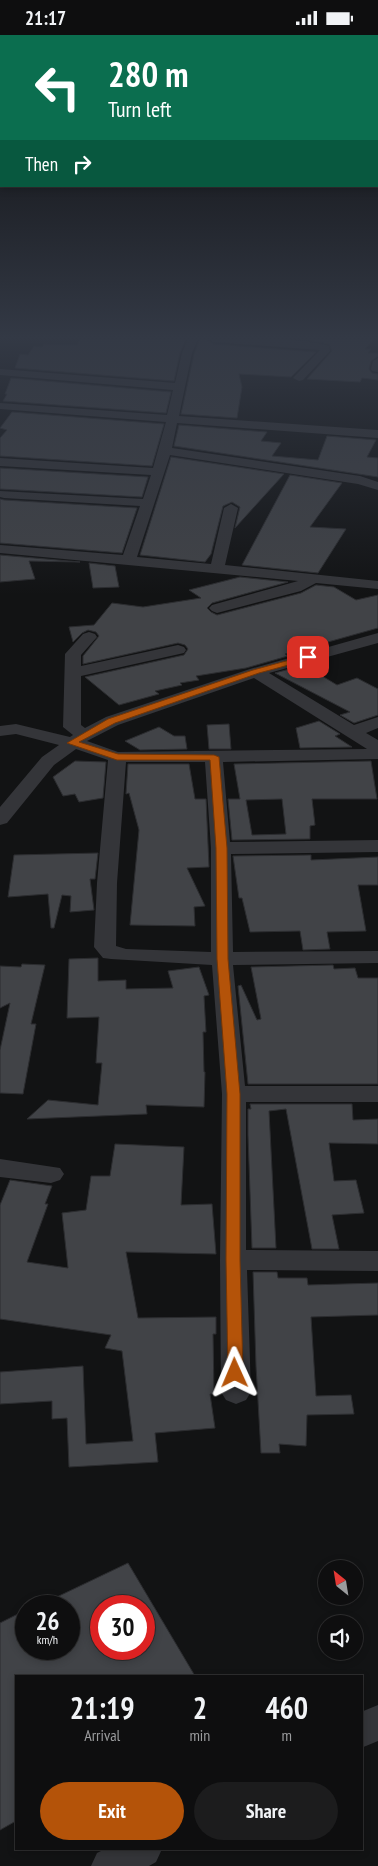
<!DOCTYPE html>
<style>
:root{--surface:#0e0e0f;--page:#1c1c1d;--text:#f1f3f6;--muted:#9b9c9e;--line:#2e2e2f;--accent:#b45309}
body{margin:0;font-family:"PT Sans Narrow",sans-serif;background:var(--page);color:var(--text);height:100vh;display:flex;flex-direction:column;font-size:19px;white-space:nowrap}
*{box-sizing:border-box;margin:0}
p{font-size:16px;color:var(--muted)}
.icon{flex:none;width:28px;height:28px;fill:none;stroke:currentColor;stroke-width:2;stroke-linecap:round;stroke-linejoin:round}
.map{position:relative;flex:1;overflow:hidden}
.drawer{position:absolute;left:15px;top:1640px;width:348px;height:175px;display:flex;flex-direction:column;background:var(--surface);border-radius:0px;box-shadow:0 2px 8px #0003,0 0 0 1px var(--line)}
.drawer>*{flex:none}
.hud{position:absolute;left:0px;top:0px;width:379px;height:152px;box-shadow:0 2px 8px #0003,0 0 0 1px var(--line);background:#0b6e4f;color:#fff;overflow:hidden}
.needle{width:32px;rotate:330deg}
.controls{position:absolute;left:318px;top:1525px;display:grid;gap:10px}
.controls a{display:grid;place-items:center;width:45px;height:45px;border-radius:50%;background:var(--surface);box-shadow:0 2px 8px #0003,0 0 0 1px var(--line);font-size:25px}
.speed{position:absolute;left:15px;top:1560px;display:flex;gap:10px;font-size:25px;font-weight:700;text-align:center}
.speed>*{display:grid;place-content:center;width:65px;height:65px;border-radius:50%;background:var(--surface);box-shadow:0 2px 8px #0003,0 0 0 1px var(--line);line-height:1}
.speed small{font-size:12px;font-weight:400}
.speed .limit{border:8px solid #d22;background:#fff;color:#111}
.pin{position:absolute;display:grid;place-items:center;width:42px;height:42px;color:#fff;margin:-21px;border-radius:10px;box-shadow:0 2px 8px #0006}
.me{position:absolute;width:55px;margin:-28px;rotate:359deg;stroke-linejoin:round;filter:drop-shadow(0 0 4px #0008)}
.turn{display:flex;align-items:center;gap:18px;height:105px;padding:0 25px;font-size:22px}
.turn .icon{width:65px;height:65px;stroke-width:2.5}
.turn b{display:block;font-size:35px;line-height:42px}
.then{display:flex;align-items:center;height:48px;padding:0 25px;background:#0003;gap:10px;font-size:19px}
.eta{display:flex;justify-content:space-evenly;align-items:center;height:85px;text-align:center}
.eta b{font-size:30px;font-weight:700;line-height:35px}
.button{display:flex;gap:10px;margin-top:auto;padding:10px 25px}
.button a{flex:1;height:58px;border-radius:30px;background:var(--accent);color:#fff;font-size:20px;font-weight:700;line-height:58px;text-align:center}
.button a+a{background:var(--page);color:var(--text)}
.status{display:flex;justify-content:space-between;align-items:center;height:35px;padding:0 25px;background:var(--surface);direction:ltr}
.status svg{height:14px;fill:currentColor}
.map>svg:first-child{display:block}
.building{fill:#414347;stroke:#2c2d30;fill-rule:evenodd}
.lines{fill:none;stroke-linecap:round;stroke-linejoin:round}
.minor{fill:#343539;fill-rule:evenodd}
.route{fill:#b45309;stroke:#753606}
</style>
<div class="status"><b>21:17</b><svg viewBox="0 0 49 12"><path d="M0 12V9h3v3zM5 12V6h3v6zM10 12V3h3v9zM15 12V0h3v12zM26 1h20v11H26zM47 4h2v5h-2z"/></svg></div>
<div class="map">
<svg width="378" height="1831" viewBox="0 0 378 1831">
<rect width="100%" height="100%" fill="#121314"/>
<!-- building -->
<path class="building" d="M80,304H186L180,318L174,346L15,333L20,319L28,320L34,311L42,312L44,309L77,310Z
M200,304H206L213,309L316,317L291,342L239,339L242,352L237,383L181,379L194,319Z
M301,304H374L365,314H371L368,318H378V321L371,326L369,334L372,338L378,339V345L362,343L360,347L307,344L332,316L329,309Z
M11,343L171,357L166,378L3,366L7,359H5Z
M12,377L164,389L152,431L0,421V403L7,395L0,393Z
M179,390L267,397L261,406L281,408L272,421L318,425L327,401L376,405L367,422L378,423V442L174,411Z
M171,422L284,439L235,493L240,472L232,467L223,471L211,519L205,527L140,520Z
M0,433L148,442L142,462L0,454Z
M290,440L342,448L310,492L346,494L318,538L242,530Z
M0,464L4,465L137,473L122,518L0,508Z
M0,520L80,527L29,526L35,544L0,547Z
M89,528L115,531L119,552L93,553Z
M240,542L288,547L212,568L207,573L211,577L217,580L301,558L316,550L334,552L356,565L378,560V593L285,619L288,621L246,633L196,641L199,645L180,648L182,650L155,656L159,659L119,670L85,642L184,620L188,614L185,610L178,608L83,629V621L99,601L96,597L88,595L82,598L73,607L69,592L94,590L112,568L143,572L201,563L189,555Z
M304,630L337,650L357,643L378,654V680L354,688L340,680L350,677L275,638Z
M319,686L340,699L335,701L352,712L300,713L296,693Z
M229,689L231,714H209L207,690Z
M159,692L174,701H185L187,714L140,715L125,706Z
M75,726L106,727L103,763L79,767L75,759L63,761L53,742Z
M371,726L377,764H312L315,790L310,791V804L232,805L228,764H240L234,729ZM282,764L286,799L252,800L246,765Z
M128,729H189L195,764H206L209,832L187,833L205,871L194,872L195,891L130,890L139,795L129,758L126,759Z
M98,818L95,844H90L94,875L70,877L71,861L62,860L54,893H51L48,859L8,862L14,820Z
M311,820V825L378,822V850H358L366,896L327,897L330,914L303,915L300,896L250,897L242,863H239L233,821Z
M98,923V946L126,945V954L173,953L168,936L199,932L209,960L204,961L206,997H203L204,1037H205L204,1072L146,1070L147,1079L27,1084L48,1065L98,1070L102,1028H96L99,982L67,983L69,924Z
M22,929L45,930L31,989H36L23,1059L0,1058V1015L10,968L0,973V931L21,932Z
M333,930L334,934L355,933L358,943H378V1049H248L238,951L241,950L257,985L261,984L251,932Z
M250,1069H352L353,1085L378,1084V1109L329,1108L334,1146L356,1145L364,1178L332,1180L339,1214H312L286,1074L269,1076L276,1213H252L248,1100V1074H251Z
M115,1109L184,1112L181,1170L212,1169L216,1219L126,1217L138,1283L216,1282V1299H213L214,1359H210L215,1393L155,1398L158,1427L69,1432L67,1383L52,1384V1366L0,1369V1337L83,1331L86,1409L133,1406L122,1316L105,1313L111,1300L0,1284V1170L10,1145L52,1151L45,1169H48L27,1227L68,1233L62,1178L86,1175L91,1141H110Z
M253,1237H277L278,1243H307L308,1250L378,1248V1280L311,1282L316,1361L351,1360L354,1379L307,1380L306,1411L279,1409L280,1418H261L256,1331Z
M128,1528L195,1641H16V1786L0,1795V1588L26,1575V1614H69V1571H38ZM101,1571H144V1614H101Z"/>
<g class="lines">
<!-- minor -->
<path class="minor" d="M188,304H198L192,318L179,381L378,395V403L177,388L172,413L360,441L378,447V455L358,449L170,420L137,522L211,529L224,473L231,469L238,473L225,530L378,546V554L316,548L301,556L217,578L212,576L209,573L212,570L298,546L0,518V510L123,520L140,471L4,463L0,462V456L143,464L151,440L0,431V423L153,433L166,387L0,374V368L167,380L173,355L0,340V334L175,348L182,318Z
M208,304C244,304 294,301 329,311L330,316L303,345L299,346L293,343L320,315L213,307Z
M378,323V337L372,336L371,334L373,326Z
M89,597L95,599L97,602L81,620V631L178,610L184,612L186,615L184,618L81,641V690L85,693L106,682L250,634L378,598V608L269,638L354,690L378,682V693L366,698L378,705V724L223,727L230,807L378,805V817L231,819L233,917L378,916V928L233,930L245,1051H378V1067H246V1215L378,1216V1236L247,1235L251,1357L246,1365L236,1369L226,1365L221,1357L220,1225L222,1059L212,930L111,924L103,923L94,912L97,848L108,725L76,714L54,730L7,788L0,790V772L42,722L59,710L16,699L0,701V691L16,689L70,702L73,700L63,692L65,619L83,599ZM254,643L367,714L118,717L87,706L118,690ZM126,727H205L211,813V917L126,914L116,911L117,848Z
M0,1124L60,1133L64,1139L60,1145L51,1148L0,1142Z
M378,1670V1706L361,1713V1677Z
M105,1814H162L156,1827L149,1831H91L97,1818Z"/>
</g>
<!-- sky -->
<linearGradient id="sky" x2="0" y2="1"><stop stop-color="#0a0a0b"/><stop offset="0.54" stop-color="#333945"/><stop offset="1" stop-color="#333945" stop-opacity="0"/></linearGradient>
<rect width="378" height="560" fill="url(#sky)"/>
<!-- route -->
<path class="route" d="M308,620L312,622L311,624L259,638L115,688L79,707L118,719L214,720L219,722L227,813L228,924L240,1059V1225L243,1338L241,1343L235,1344L230,1343L228,1338L226,1225L227,1059L217,924L216,813L210,725H117L67,708L108,684L253,635Z"/>
</svg>
<div class="controls">
<a><svg class="needle" viewBox="-14 -14 28 28"><path d="M0-13l5 13h-10z" fill="#e53935"/><path d="M0 13l5-13h-10z" fill="#9b9c9e"/></svg></a>
<a><svg class="icon" aria-label="sound" viewBox="0 0 24 24"><path d="M4 9h4l5-4v14l-5-4H4zM17 9q2 3 0 6"/></svg></a>
</div>
<div class="speed"><div>26<small>km/h</small></div><div class="limit">30</div></div>
<div class="pin" style="left:308px;top:622px;background:#d93025"><svg class="icon" aria-label="arrive" viewBox="0 0 24 24"><path d="M6 21V4h12l-3 4 3 4H6"/></svg></div>
<svg class="me" style="left:235px;top:1338px" viewBox="-20 -20 40 40"><path d="M0-17L14 15 0 8-14 15z" fill="#b45309" stroke="#fff" stroke-width="4"/></svg>
<div class="hud">
<div class="turn"><svg class="icon" aria-label="left" viewBox="0 0 24 24"><path d="M17 20v-9H6M10 6l-5 5 5 5"/></svg><div><b>280 m</b>Turn left</div></div>
<div class="then">Then<svg class="icon" aria-label="right" viewBox="0 0 24 24"><path d="M7 20v-9h11M14 6l5 5-5 5"/></svg></div>
</div>
<section class="drawer">
<div class="eta">
<div><b>21:19</b><p>Arrival</p></div>
<div><b>2</b><p>min</p></div>
<div><b>460</b><p>m</p></div>
</div>
<div class="button"><a>Exit</a><a>Share</a></div>
</section>
</div>
